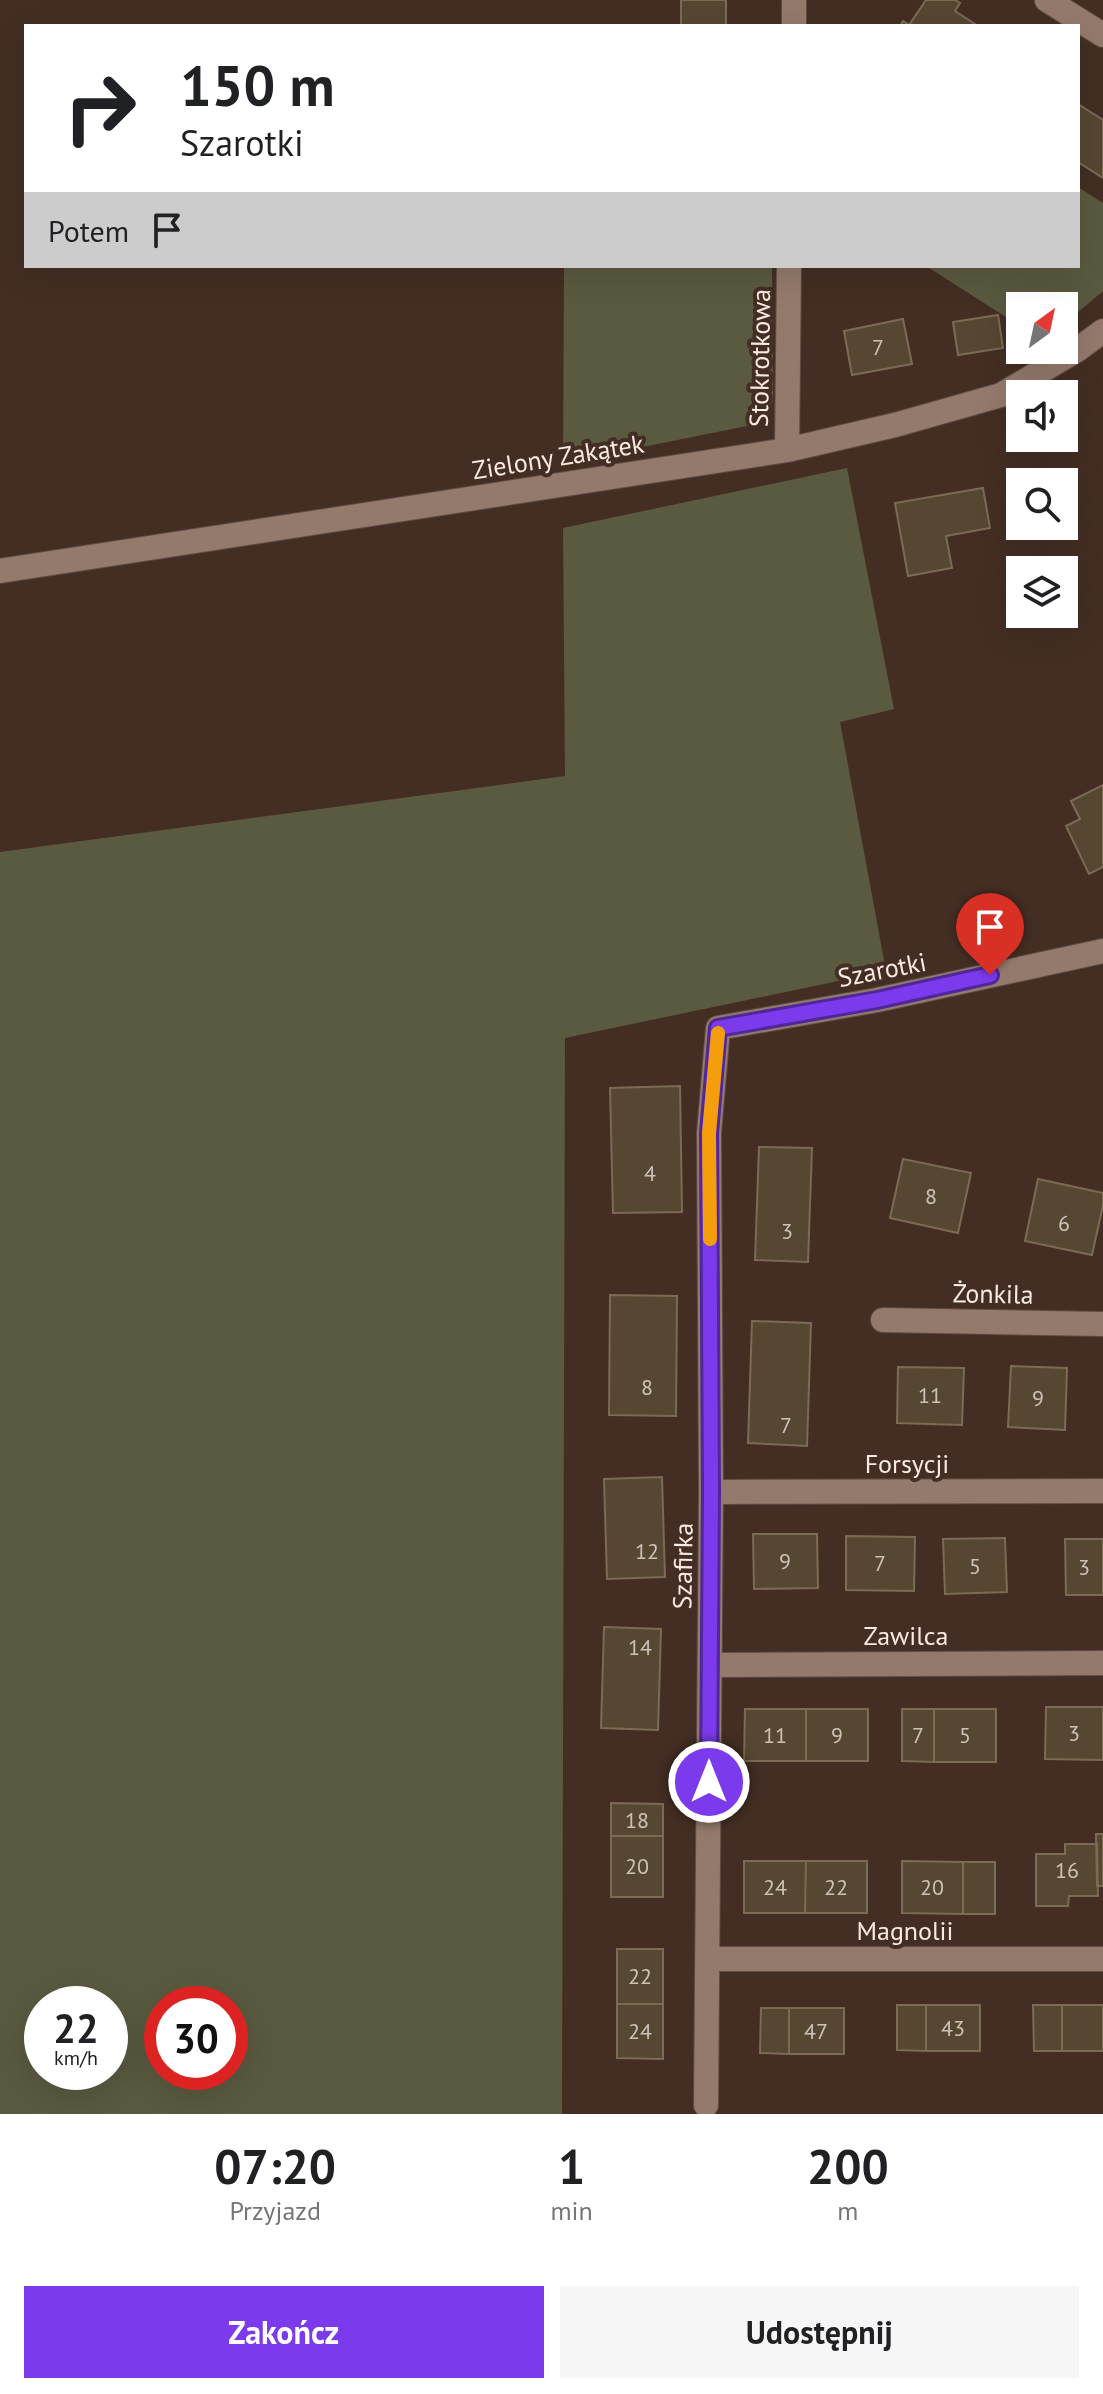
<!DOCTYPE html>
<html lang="pl">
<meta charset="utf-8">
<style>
:root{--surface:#fff;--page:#f6f6f6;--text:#202124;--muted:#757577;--accent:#7c3aed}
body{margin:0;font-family:"PT Sans",sans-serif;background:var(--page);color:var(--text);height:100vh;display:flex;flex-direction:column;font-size:30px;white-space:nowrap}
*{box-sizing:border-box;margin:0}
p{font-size:26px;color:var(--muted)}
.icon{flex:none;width:44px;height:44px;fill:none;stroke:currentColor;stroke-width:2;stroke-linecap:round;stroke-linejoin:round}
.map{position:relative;height:2114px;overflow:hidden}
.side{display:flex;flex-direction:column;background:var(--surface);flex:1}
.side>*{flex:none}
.guide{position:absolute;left:24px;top:24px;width:1056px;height:244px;border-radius:0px;box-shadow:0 8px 32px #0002;background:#fff;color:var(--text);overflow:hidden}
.needle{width:52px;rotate:33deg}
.buttons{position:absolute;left:1006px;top:292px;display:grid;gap:16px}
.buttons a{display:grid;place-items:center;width:72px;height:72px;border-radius:0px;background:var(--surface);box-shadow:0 8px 32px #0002;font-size:40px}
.speed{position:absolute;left:24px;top:1986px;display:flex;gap:16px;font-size:40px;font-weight:700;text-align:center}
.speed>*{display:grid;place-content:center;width:104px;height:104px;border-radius:50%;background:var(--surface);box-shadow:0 8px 32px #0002;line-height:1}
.speed small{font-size:20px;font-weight:400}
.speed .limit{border:12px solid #d22;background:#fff;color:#111}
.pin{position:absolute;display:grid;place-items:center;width:68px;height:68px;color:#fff;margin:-82px -34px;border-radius:50% 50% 50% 0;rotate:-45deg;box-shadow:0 0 8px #0007}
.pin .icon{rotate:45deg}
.me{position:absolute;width:88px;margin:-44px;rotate:0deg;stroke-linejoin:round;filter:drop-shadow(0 0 6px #0008)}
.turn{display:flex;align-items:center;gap:28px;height:168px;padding:0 24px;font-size:36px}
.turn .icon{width:104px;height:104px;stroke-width:2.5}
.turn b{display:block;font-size:56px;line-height:68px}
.then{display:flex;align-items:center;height:76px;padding:0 24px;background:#0003;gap:16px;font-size:30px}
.eta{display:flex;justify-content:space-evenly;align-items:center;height:136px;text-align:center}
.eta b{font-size:48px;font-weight:700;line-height:56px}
.cta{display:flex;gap:16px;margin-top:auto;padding:16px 24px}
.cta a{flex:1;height:92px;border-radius:0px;background:var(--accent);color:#fff;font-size:32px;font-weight:700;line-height:92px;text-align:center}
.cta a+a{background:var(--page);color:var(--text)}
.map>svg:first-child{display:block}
.green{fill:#5a5a40;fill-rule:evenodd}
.building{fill:#564732;stroke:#7b6b55;stroke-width:2}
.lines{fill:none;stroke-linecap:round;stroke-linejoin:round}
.minor-casing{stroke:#604c43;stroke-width:26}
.minor{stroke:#947a6d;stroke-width:24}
.route-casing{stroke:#51269a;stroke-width:20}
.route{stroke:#7c3aed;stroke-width:14}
.slow{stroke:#f59e0b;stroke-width:14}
.labels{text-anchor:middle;stroke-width:8;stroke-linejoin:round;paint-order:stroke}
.number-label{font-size:22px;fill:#d0c1b7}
.street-label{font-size:26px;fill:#f9eae3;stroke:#442e23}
</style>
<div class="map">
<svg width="1103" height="2114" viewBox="0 0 1103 2114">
<rect width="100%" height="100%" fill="#442e23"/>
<!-- green -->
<path class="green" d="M1078,187L1103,203V291L1064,324V306H1020V326L926,266H1078Z
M564,266H772L773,401L762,423L563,463Z
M847,468L894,709L840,722L886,971L565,1038L562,2114H0V852L565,776L563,528ZM110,2004V2072H42V2004ZM230,2004V2072H162V2004Z"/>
<!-- building -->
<path class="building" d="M681,0H726V26H681Z
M926,0H955L960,3L955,11L978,26H900L903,21L909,25Z
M1078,104L1103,120V178L1078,162Z
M998,315L1003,348L958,355L953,322Z
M903,319L912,364L852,375L844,331Z
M983,488L990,528L946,536L952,568L908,576L895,503Z
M1103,785V867L1089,874L1066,826L1080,819L1071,801Z
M680,1086L682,1212L613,1213L610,1088Z
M759,1147L812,1148L808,1262L755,1260Z
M903,1159L971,1173L958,1233L890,1218Z
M1038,1179L1103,1193V1205L1092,1255L1025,1241Z
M610,1295L677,1296L676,1416L609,1415Z
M752,1321L811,1323L807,1446L748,1443Z
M1011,1366L1067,1368L1065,1430L1008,1427Z
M898,1367L964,1368L962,1425L897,1423Z
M662,1477L665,1577L607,1579L604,1479Z
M753,1534H817L818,1588L754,1589Z
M846,1536L915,1537L914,1591L846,1590Z
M1005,1538L1007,1592L945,1594L943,1539Z
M1065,1539H1103V1595H1066Z
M604,1627L661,1629L658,1730L601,1728Z
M1046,1707H1103V1760L1045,1759Z
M745,1709H806V1761H744Z
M806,1709H868V1761H806Z
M902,1709H934V1762L902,1761Z
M934,1709H996V1762H934Z
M611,1803L663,1804V1836H611Z
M1096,1834H1103V1886H1097Z
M611,1836H663V1897H611Z
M1065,1844H1097L1098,1896H1069L1068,1906H1036V1854H1065Z
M744,1861H806L805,1913H744Z
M806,1861H867V1913H805Z
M902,1861L963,1862V1914L902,1913Z
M963,1862H995V1914H963Z
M617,1949H663V2004H617Z
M617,2004H663V2059L617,2058Z
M897,2005H926V2051L897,2050Z
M926,2005H980V2051H926Z
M1033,2005H1062V2051H1034Z
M1062,2005H1103V2051H1062Z
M761,2008H789V2054L760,2053Z
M789,2008H844V2054H789Z"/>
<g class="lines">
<defs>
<path id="minor" d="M1047,0L1103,35
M794,26V0
M787,450L789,266
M0,571L787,450L895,425L1001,395L1077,350L1103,331
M883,1320L1103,1324
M711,1492L1103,1491
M710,1665L1103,1663
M708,1959H1103
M706,2105L711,1492L709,1133L718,1028L877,1000L1103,951"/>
</defs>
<!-- minor casing -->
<use href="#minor" class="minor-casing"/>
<!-- minor -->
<use href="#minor" class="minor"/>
</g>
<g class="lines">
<defs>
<path id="route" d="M709,1782L711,1492L709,1133L718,1028L877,1000L990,975"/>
</defs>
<!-- route casing -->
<use href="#route" class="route-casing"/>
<!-- route -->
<use href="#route" class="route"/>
<!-- slow -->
<path class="slow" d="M710,1239L709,1133L718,1033"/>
</g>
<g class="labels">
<!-- number labels -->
<g class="number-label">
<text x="878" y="355">7</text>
<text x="650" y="1181">4</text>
<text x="931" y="1204">8</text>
<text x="1064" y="1231">6</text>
<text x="787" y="1239">3</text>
<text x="647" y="1395">8</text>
<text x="930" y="1403">11</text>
<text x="1038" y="1406">9</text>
<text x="786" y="1433">7</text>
<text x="647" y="1559">12</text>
<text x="785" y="1569">9</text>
<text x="880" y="1571">7</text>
<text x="975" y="1574">5</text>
<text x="1084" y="1575">3</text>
<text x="640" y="1655">14</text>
<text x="1074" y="1741">3</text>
<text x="775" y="1743">11</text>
<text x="837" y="1743">9</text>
<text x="918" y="1743">7</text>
<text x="965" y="1743">5</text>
<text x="637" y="1828">18</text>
<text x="637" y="1874">20</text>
<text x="1067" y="1878">16</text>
<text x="775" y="1895">24</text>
<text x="836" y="1895">22</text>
<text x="932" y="1895">20</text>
<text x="640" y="1984">22</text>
<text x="953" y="2036">43</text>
<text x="640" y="2039">24</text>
<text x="816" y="2039">47</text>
</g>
<!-- street labels -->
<g class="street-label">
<text transform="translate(760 358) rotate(-89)" y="9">Stokrotkowa</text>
<text transform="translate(558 457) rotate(-9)" y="9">Zielony Zakątek</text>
<text transform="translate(882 970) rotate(-11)" y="9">Szarotki</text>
<text transform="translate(993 1294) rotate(1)" y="9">Żonkila</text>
<text x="907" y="1473">Forsycji</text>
<text transform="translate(683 1566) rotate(-89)" y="9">Szafirka</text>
<text x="906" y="1645">Zawilca</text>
<text x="905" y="1940">Magnolii</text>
</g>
</g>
</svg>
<div class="buttons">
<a><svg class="needle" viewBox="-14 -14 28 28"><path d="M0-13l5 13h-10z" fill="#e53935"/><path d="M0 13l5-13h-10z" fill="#757577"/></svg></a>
<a><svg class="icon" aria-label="sound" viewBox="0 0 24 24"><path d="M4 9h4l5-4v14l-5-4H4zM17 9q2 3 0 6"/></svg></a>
<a><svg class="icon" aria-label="search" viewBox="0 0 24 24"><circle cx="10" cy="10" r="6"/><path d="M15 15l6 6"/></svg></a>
<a><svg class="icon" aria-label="layers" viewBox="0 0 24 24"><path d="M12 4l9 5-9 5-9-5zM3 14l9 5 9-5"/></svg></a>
</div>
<div class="speed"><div>22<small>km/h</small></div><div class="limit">30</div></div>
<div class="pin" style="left:990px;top:975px;background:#d93025"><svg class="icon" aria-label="arrive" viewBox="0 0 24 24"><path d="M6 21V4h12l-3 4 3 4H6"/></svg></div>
<svg class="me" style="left:709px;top:1782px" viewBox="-20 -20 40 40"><circle r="17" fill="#7c3aed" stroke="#fff" stroke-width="3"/><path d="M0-11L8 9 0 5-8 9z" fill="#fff"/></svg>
<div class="guide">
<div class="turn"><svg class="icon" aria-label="right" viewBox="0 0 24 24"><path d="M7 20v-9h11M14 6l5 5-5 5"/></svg><div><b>150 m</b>Szarotki</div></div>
<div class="then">Potem<svg class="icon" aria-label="arrive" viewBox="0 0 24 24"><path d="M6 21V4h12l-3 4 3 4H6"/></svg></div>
</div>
</div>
<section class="side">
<div class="eta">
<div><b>07:20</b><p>Przyjazd</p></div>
<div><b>1</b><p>min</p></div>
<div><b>200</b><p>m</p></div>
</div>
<div class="cta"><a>Zakończ</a><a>Udostępnij</a></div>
</section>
